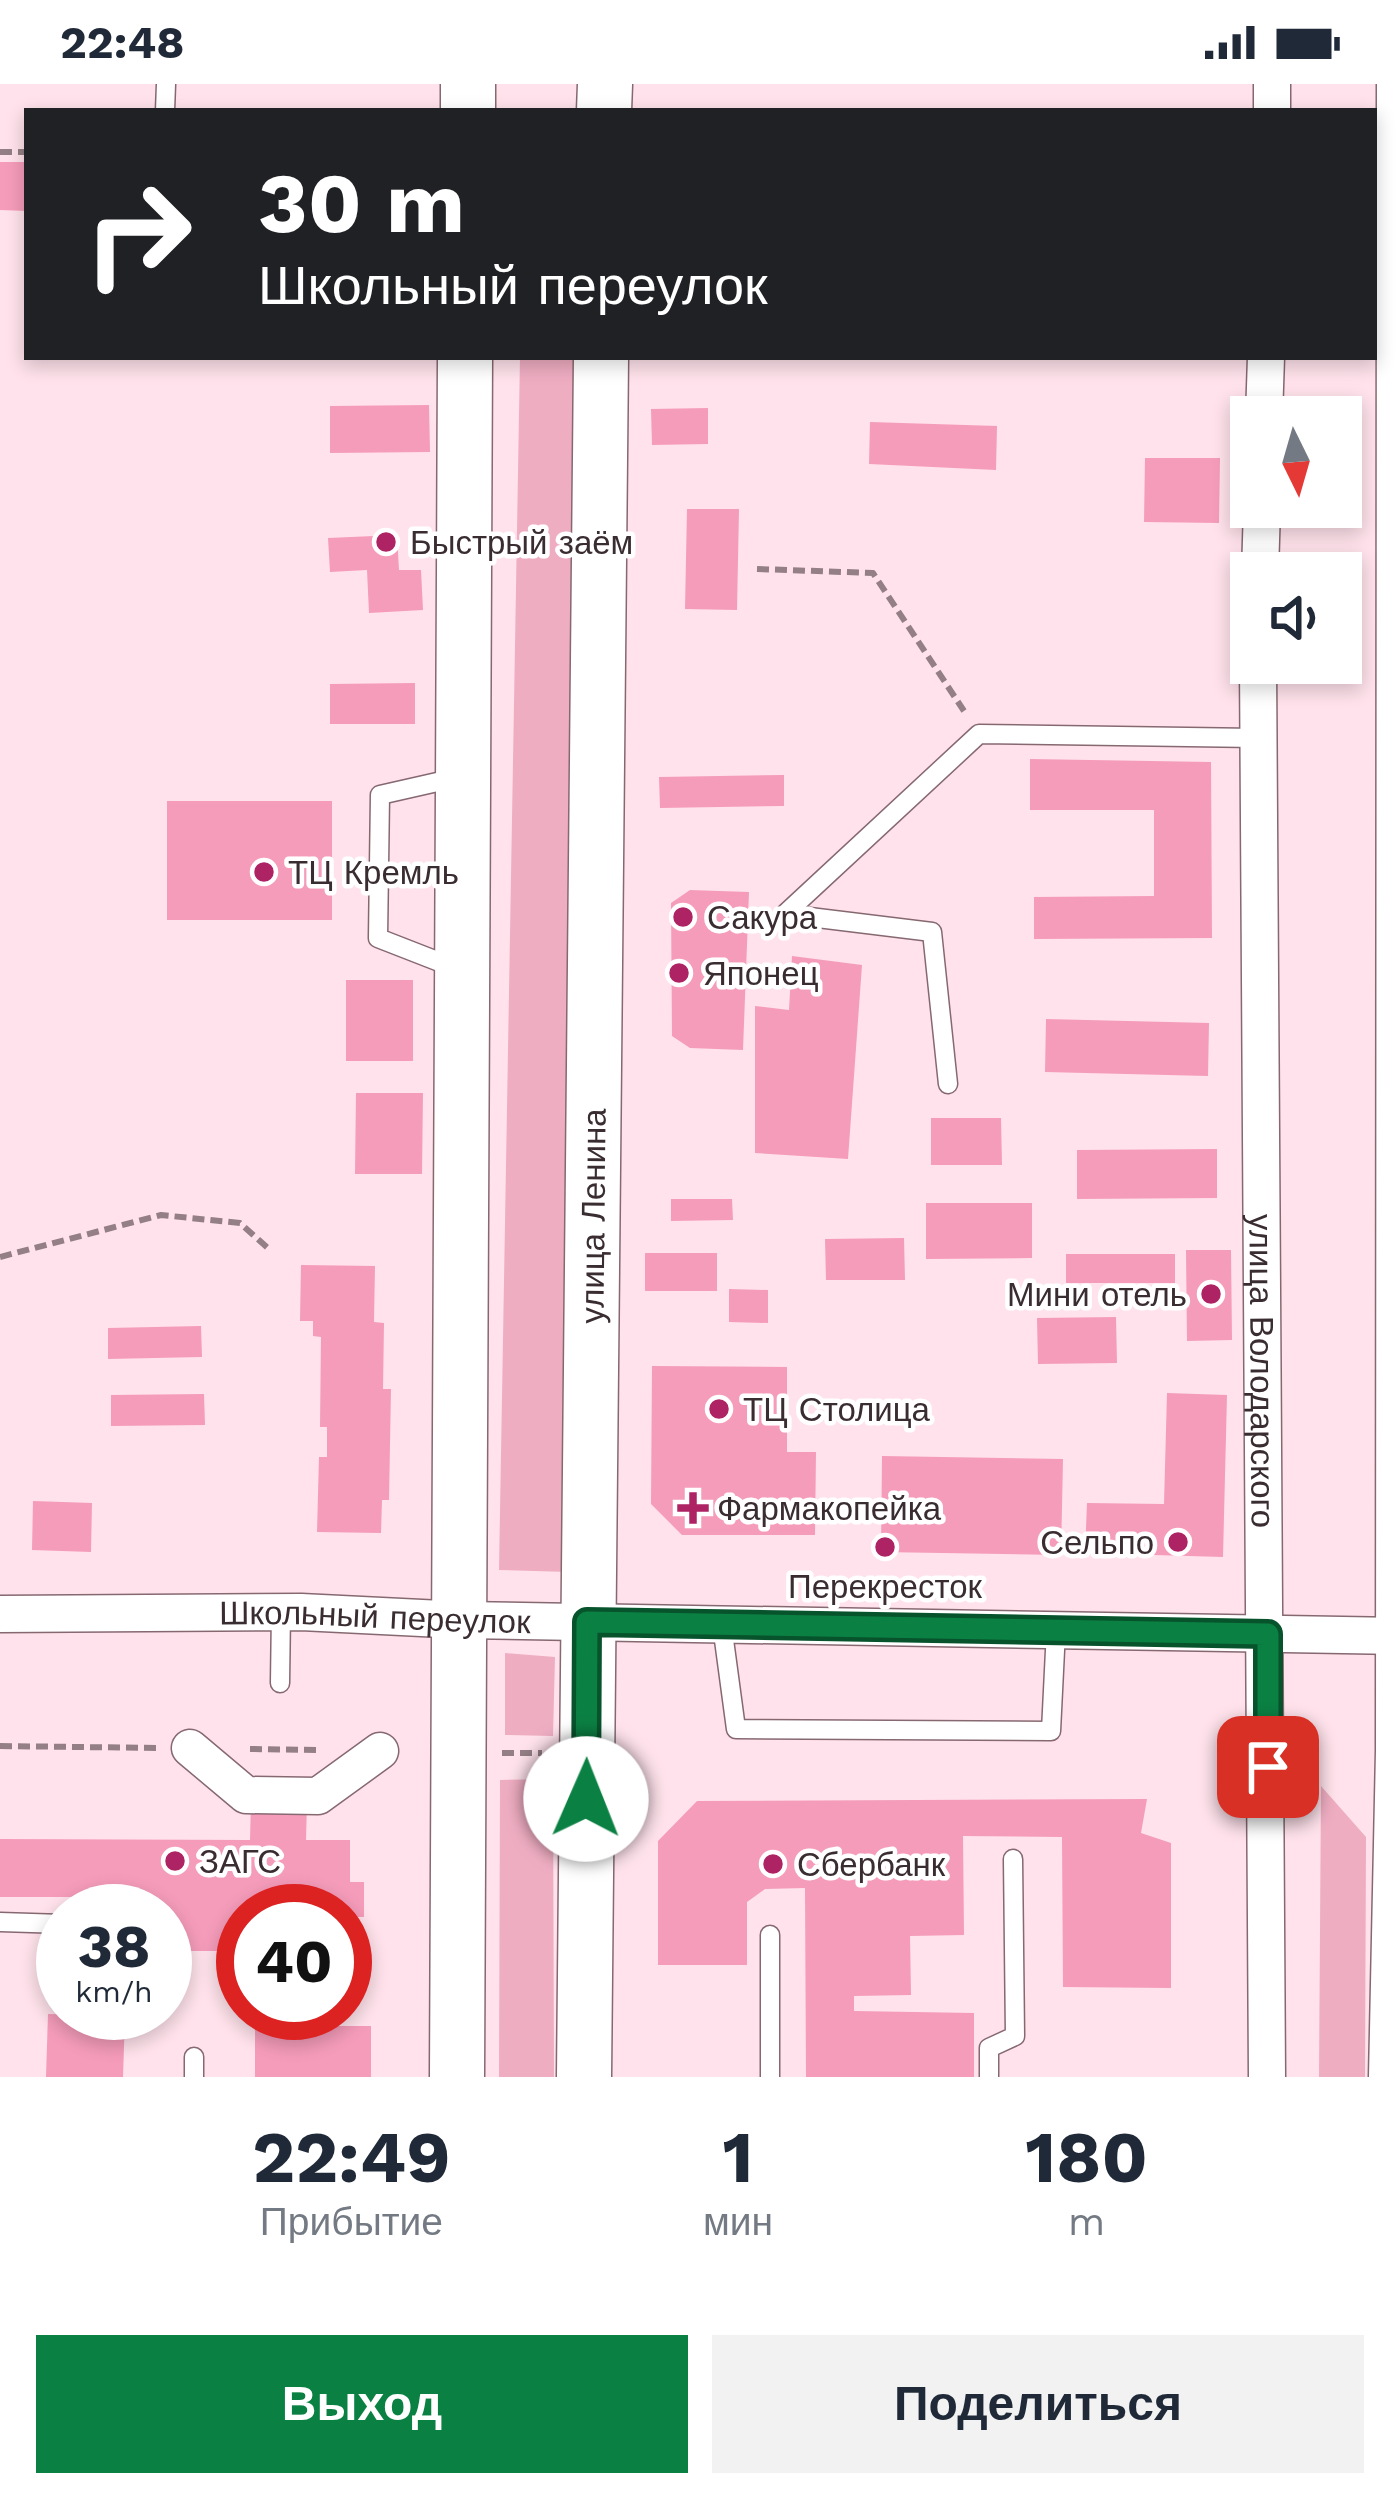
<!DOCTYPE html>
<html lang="ru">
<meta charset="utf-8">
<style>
:root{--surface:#fff;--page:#f2f2f3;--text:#1f2937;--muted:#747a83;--accent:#0b8043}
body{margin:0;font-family:"Work Sans",sans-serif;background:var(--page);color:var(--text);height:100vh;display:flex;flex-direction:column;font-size:45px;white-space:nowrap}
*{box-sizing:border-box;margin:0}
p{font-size:39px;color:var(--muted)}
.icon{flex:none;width:66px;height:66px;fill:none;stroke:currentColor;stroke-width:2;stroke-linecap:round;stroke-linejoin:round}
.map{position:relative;height:1993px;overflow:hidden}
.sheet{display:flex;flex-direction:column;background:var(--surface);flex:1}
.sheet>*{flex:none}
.hud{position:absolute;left:24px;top:24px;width:1353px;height:252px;border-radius:0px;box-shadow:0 6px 18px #0003;background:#202124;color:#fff;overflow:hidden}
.needle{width:78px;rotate:175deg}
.fabs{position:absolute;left:1230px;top:312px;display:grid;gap:24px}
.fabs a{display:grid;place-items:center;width:132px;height:132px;border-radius:0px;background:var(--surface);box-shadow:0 6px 18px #0003;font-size:60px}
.speed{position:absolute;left:36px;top:1800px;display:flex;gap:24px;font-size:60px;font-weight:700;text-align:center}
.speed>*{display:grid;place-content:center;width:156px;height:156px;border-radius:50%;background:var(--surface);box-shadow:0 6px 18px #0003;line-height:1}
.speed small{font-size:30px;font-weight:400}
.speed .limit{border:18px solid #d22;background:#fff;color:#111}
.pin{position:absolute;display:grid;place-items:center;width:102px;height:102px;color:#fff;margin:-51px;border-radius:24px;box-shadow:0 6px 18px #0006}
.me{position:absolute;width:132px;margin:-66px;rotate:1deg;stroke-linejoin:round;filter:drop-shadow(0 0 9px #0008)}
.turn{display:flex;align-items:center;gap:42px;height:252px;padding:0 36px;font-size:54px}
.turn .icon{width:156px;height:156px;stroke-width:2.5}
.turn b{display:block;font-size:84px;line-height:102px}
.eta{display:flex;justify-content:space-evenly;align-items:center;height:204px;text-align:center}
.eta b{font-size:72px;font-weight:700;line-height:84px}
.primary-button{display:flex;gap:24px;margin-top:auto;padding:24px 36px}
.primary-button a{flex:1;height:138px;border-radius:0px;background:var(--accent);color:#fff;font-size:48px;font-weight:700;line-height:138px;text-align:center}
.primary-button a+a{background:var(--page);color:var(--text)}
.status{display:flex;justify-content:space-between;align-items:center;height:84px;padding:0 60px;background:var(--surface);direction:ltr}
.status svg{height:33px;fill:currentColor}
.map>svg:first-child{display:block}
.green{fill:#efadc2}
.building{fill:#f59cba}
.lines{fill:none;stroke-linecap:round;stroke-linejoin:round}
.lane-casing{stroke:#866871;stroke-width:21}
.street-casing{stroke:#866871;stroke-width:39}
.secondary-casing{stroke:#866871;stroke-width:57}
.path{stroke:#937f85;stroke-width:6;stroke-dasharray:12 6;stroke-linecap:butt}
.lane{stroke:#fff;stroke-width:18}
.street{stroke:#fff;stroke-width:36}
.secondary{stroke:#fff;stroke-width:54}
.route-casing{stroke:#07532c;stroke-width:30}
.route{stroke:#0b8043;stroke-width:21}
.poi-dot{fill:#ad2363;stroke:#fff;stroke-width:4.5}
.labels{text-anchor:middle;stroke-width:9;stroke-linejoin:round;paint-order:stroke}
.poi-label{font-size:33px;fill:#3a2d31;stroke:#fff;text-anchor:start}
.street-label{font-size:33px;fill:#3a2d31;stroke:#fff}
</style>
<div class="status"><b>22:48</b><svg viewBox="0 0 49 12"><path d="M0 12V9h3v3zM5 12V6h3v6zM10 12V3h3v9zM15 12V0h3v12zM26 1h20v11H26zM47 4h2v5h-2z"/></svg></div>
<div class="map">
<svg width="1400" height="1993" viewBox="0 0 1400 1993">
<rect width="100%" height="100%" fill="#ffe2eb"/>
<!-- green -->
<path class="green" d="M520,273H576L569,1488L499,1486Z
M505,1569L555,1573L553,1652L505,1651Z
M553,1695L554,1993H499L500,1696Z
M1321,1702L1366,1753L1365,1993H1319Z"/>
<!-- building -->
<path class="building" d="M0,78H27V127L0,126Z
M429,321L430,368L330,369V322Z
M708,324V360L652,361L651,325Z
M870,338L997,342L996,386L869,380Z
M1145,374H1220L1219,439L1144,438Z
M687,425H739L737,526L685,525Z
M397,451L399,486H421L423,526L369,529L367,486L330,488L328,454Z
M415,599V640H330V600Z
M1030,675L1211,678L1212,854L1034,855V813L1154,812V726H1030Z
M784,691V722L660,724L659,693Z
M167,717H332V836H167Z
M690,806L749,808L743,966L690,964L672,952L671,819Z
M792,872L862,881L848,1075L755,1069V922L789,926Z
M346,896H413V977H346Z
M1046,935L1209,939L1208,992L1045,988Z
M356,1009H423L422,1090H355Z
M931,1034H1001L1002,1081H931Z
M1217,1065V1114L1077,1115V1066Z
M671,1115H732L733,1136L671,1137Z
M926,1119H1032V1174L926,1175Z
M904,1154L905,1196H826L825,1155Z
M1186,1166H1231L1232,1256L1187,1257Z
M645,1169H717V1207H645Z
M1066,1170H1175V1199H1066Z
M301,1181L375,1182L374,1238L384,1239L383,1305H391L389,1416H382L381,1449L317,1448L319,1373H327V1343H320L321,1253L313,1252V1237H300Z
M729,1205L768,1206V1239L729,1238Z
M1116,1233L1117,1279L1038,1280L1037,1234Z
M201,1242L202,1273L108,1275V1244Z
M652,1282L787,1283V1368H816L815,1451H682L651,1420Z
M1167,1309L1227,1311L1223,1473L1085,1469L1087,1419L1164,1420Z
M204,1310L205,1341L111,1342V1311Z
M882,1372L1063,1375L1061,1471L881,1468Z
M33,1417L92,1419L91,1468L32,1466Z
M1147,1715L1141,1749L1171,1759V1904L1063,1903L1062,1753L963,1752L964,1851L910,1852L911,1911L854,1912V1927L974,1929V1993H806L805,1804L765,1805L747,1818V1881H658V1757L697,1717Z
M251,1718H307L306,1756H350V1798H364V1833H345V1827H243V1867H165V1827H123V1813H0V1755L250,1756Z
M48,1930L125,1932L123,1993H46Z
M255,1942H371V1993H255Z"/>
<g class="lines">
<defs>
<path id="lane" d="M165,27L166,0
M455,694L380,711L378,854L455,884
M948,1000L932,848L785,830L979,650L1256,654
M722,1541L736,1645L1051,1647L1056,1546
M280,1599L281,1528
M0,1838L63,1840
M194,1993V1973
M770,1993V1851
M989,1993V1964L1015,1952L1013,1775"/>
<g id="street">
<path d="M1272,27V0"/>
<path d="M1264,333L1266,273"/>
<path d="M1260,489L1262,423"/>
<path id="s1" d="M1258,579L1267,1993"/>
<path id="s2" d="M0,1530L301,1528L462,1536L1400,1552"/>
<path d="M190,1664L246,1711L318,1712L380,1667"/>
<path d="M1387,1993L1394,1667L1395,0"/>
</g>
<g id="secondary">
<path d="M468,27V0"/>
<path d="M604,27L605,0"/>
<path d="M457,1993L465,273"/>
<path id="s3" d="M584,1993L601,273"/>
</g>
</defs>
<!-- lane casing -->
<use href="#lane" class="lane-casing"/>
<!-- street casing -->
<use href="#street" class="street-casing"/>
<!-- secondary casing -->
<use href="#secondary" class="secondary-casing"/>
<!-- path -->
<path class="path" d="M0,68H27
M757,485L873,489L964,627
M0,1173L161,1131L240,1139L269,1165
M0,1662L158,1664
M250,1665L320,1666
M502,1669H542"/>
<!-- lane -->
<use href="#lane" class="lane"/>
<!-- street -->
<use href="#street" class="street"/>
<!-- secondary -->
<use href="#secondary" class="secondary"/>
</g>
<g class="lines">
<defs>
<path id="route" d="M586,1715L587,1538L1268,1550V1683"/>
</defs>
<!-- route casing -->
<use href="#route" class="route-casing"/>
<!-- route -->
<use href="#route" class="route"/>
</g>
<!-- markers -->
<g class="poi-dot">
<circle cx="386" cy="458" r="12"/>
<circle cx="264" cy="788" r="12"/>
<circle cx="683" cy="833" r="12"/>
<circle cx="679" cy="889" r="12"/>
<circle cx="1211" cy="1210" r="12"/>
<circle cx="719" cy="1325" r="12"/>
<path d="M687 1406h12v12h12v12h-12v12h-12v-12h-12v-12h12z"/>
<circle cx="1178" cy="1458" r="12"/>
<circle cx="885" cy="1463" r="12"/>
<circle cx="175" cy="1777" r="12"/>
<circle cx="773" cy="1780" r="12"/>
</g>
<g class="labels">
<!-- poi labels -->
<g class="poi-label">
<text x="410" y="470">Быстрый заём</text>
<text x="288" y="800">ТЦ Кремль</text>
<text x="707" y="845">Сакура</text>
<text x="703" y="901">Японец</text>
<text x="1187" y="1222" text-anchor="end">Мини отель</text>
<text x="743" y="1337">ТЦ Столица</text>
<text x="717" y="1436">Фармакопейка</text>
<text x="1154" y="1470" text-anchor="end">Сельпо</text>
<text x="885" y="1514" text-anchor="middle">Перекресток</text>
<text x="199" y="1789">ЗАГС</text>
<text x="797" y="1792">Сбербанк</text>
</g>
<!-- street labels -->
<g class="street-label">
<text dy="12" stroke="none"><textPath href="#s3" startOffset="861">улица Ленина</textPath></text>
<text dy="12" stroke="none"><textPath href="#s1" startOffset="708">улица Володарского</textPath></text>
<text dy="12" stroke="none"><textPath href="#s2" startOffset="375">Школьный переулок</textPath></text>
</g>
</g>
</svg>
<div class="fabs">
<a><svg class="needle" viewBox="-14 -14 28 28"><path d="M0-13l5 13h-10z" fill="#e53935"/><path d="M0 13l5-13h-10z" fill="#747a83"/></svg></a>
<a><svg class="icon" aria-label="sound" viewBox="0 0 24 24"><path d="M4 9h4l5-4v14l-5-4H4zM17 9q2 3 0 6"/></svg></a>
</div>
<div class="speed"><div>38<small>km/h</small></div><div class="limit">40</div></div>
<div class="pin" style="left:1268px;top:1683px;background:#d93025"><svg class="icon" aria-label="arrive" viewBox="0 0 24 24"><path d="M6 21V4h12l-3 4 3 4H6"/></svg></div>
<svg class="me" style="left:586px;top:1715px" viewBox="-20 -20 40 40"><circle r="19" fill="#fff"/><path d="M0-13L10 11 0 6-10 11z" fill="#0b8043"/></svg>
<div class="hud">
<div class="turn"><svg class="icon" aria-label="right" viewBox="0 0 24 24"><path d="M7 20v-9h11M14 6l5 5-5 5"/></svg><div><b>30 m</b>Школьный переулок</div></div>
</div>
</div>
<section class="sheet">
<div class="eta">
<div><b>22:49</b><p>Прибытие</p></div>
<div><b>1</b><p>мин</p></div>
<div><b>180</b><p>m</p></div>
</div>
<div class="primary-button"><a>Выход</a><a>Поделиться</a></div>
</section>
